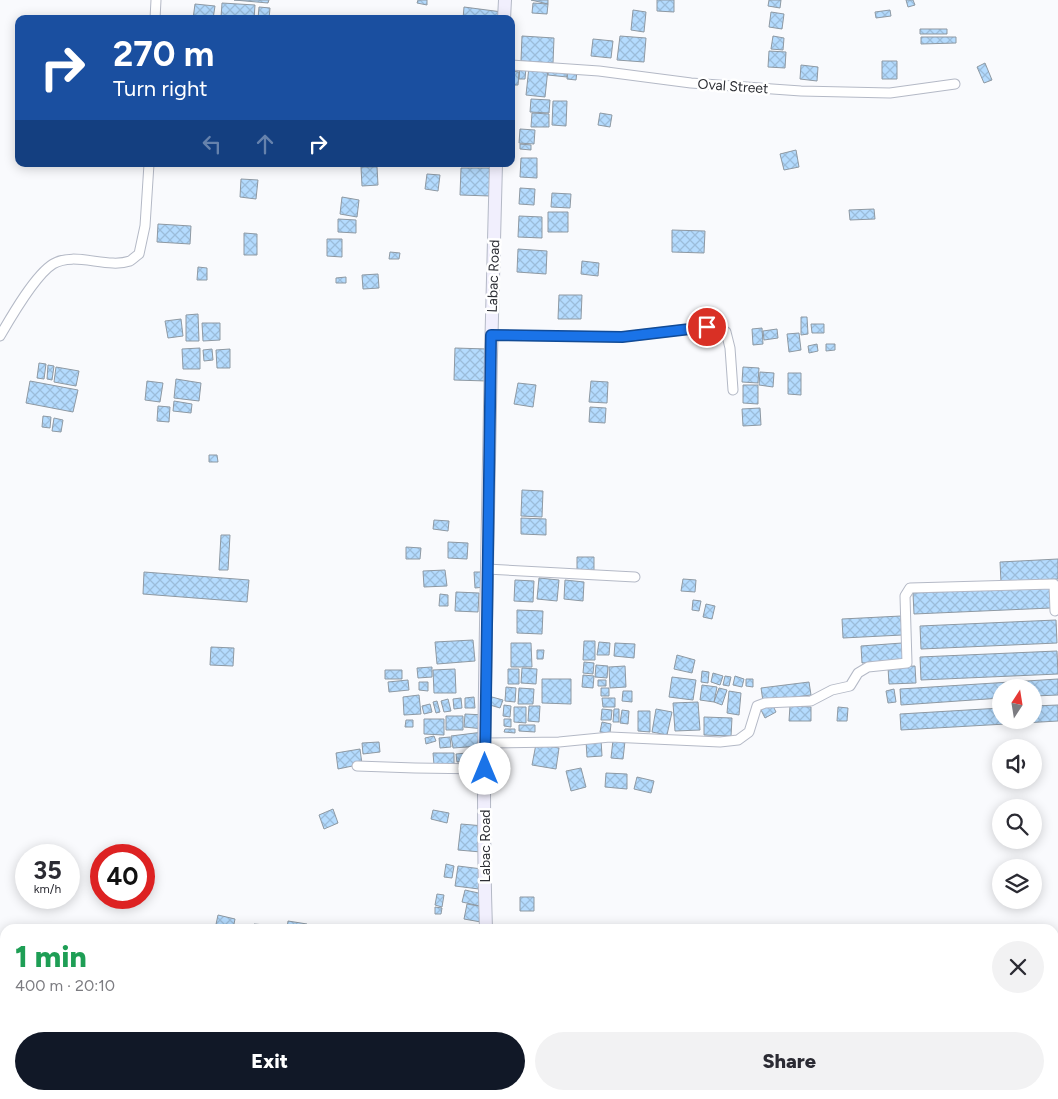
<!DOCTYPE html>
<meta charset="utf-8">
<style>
:root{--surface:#fff;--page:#f2f2f3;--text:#2b2b33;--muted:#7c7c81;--accent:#111827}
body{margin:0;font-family:Figtree,sans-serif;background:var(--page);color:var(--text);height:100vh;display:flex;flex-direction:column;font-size:19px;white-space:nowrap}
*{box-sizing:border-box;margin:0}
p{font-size:16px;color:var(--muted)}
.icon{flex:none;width:28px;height:28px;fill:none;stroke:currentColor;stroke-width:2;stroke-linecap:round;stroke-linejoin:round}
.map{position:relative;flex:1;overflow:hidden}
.sheet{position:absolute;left:0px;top:924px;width:1059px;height:176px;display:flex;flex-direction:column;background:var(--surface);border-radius:15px 15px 0 0;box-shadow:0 2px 12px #0003}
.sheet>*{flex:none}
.hud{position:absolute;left:15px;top:15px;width:500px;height:152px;border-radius:10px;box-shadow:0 2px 12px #0003;background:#1a4fa0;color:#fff;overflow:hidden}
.needle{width:32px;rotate:12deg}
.controls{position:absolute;left:992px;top:679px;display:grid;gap:10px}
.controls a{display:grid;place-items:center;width:50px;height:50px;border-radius:50%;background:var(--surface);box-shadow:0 2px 12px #0003;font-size:25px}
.speed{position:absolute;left:15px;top:844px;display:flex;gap:10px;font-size:25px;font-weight:700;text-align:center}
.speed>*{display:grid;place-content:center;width:65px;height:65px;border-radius:50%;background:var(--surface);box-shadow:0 2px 12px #0003;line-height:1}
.speed small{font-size:12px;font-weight:400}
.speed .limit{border:8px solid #d22;background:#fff;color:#111}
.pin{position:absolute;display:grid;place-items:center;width:42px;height:42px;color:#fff;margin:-21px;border:2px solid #fff;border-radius:50%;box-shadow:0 1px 5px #0007}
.me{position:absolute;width:55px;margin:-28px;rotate:0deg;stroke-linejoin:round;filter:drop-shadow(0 0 4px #0008)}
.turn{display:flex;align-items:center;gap:18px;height:105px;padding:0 15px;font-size:22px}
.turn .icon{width:65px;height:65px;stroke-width:2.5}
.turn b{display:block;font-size:35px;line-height:42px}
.lanes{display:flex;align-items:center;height:48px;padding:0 15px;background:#0003;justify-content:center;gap:25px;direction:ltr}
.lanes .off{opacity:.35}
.round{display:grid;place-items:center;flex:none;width:52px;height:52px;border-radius:26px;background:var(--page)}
.headline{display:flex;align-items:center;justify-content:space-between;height:85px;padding:0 15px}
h1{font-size:30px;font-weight:800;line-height:38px;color:#1e9e55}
.button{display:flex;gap:10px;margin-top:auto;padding:10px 15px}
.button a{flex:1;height:58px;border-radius:30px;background:var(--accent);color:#fff;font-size:20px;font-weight:800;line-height:58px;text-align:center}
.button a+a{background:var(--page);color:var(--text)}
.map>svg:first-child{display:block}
.building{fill:url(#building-cross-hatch);stroke:#8e99a3}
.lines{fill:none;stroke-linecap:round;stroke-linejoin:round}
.street-casing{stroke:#b4b9c6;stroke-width:11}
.secondary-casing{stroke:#b4b9c6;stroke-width:14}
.street{stroke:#fff;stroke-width:9}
.secondary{stroke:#f1effd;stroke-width:12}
.route-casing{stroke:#114b97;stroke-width:12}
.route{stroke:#1a73e8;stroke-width:9}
.labels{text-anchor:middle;stroke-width:5;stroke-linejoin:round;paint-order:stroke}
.street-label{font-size:14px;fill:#2c2e34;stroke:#fff}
</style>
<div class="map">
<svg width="1058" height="1099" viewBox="0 0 1058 1099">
<defs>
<pattern id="building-cross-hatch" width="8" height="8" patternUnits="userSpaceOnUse" patternTransform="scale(1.25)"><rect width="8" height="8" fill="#b4dbfe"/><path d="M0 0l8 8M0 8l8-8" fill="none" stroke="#9bbcda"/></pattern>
</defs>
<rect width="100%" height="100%" fill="#f9fafd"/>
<!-- building -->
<path class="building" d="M234,0H269L268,3Z
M418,0H427V5L417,3Z
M531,0H548V4Z
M657,0H674V12L657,11Z
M769,0H781L780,8L768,6Z
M906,0H913L915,5L908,7Z
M222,3L255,5L254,19L221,18Z
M533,3L548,4L547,14L532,13Z
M195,4L215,6L213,19H193Z
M259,7L270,8L269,19H258Z
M464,7L502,12L501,19H463Z
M633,10L646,12L644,32L631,30Z
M890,10L891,16L876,18L875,12Z
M771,12L784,14L782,29L769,27Z
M920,29H947V34H920Z
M522,36L554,38L553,63L521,61Z
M620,36L646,38L644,62L617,60Z
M773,36L784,38L783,50L771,49Z
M921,37H956V43L921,44Z
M593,39L613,41L611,58L591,56Z
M769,51L786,52L785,68L768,67Z
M882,61H897V79H882Z
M985,63L992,80L984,83L977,67Z
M801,65L818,67L817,81L800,79Z
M520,66L526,67L525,79H519Z
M529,67L548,69L545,97L526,95Z
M549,68L567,70V77L548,75Z
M568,70L577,71L576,80L567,79Z
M511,71L519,72L518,85H511Z
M531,99L550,100L549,113L530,112Z
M553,101H567L566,126L552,125Z
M532,113L549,114V127H531Z
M600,113L612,115L610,127L598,125Z
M520,129L535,130L534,144L519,143Z
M520,144L531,145V150L520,149Z
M796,150L799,167L784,170L780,154Z
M521,158H537V178L520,177Z
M361,167H377L378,185L362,186Z
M461,168H490V196L460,195Z
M427,174L440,175L438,191L425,189Z
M241,179L258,180L256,199L240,197Z
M520,188L535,189L534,205L519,204Z
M552,193L571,194L570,208L551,207Z
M342,197L359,200L357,217L340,214Z
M874,209L875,219L850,220L849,210Z
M548,212H568V232H548Z
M519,216L542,217V238L518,237Z
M338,219L356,220V233L338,232Z
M158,224L191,226L190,244L157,242Z
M672,230L705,231L704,253L672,252Z
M244,233L257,234V255H244Z
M327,239H342V257L327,256Z
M518,249L547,251L546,274L517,272Z
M390,252L400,253L399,259H389Z
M582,261L599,263L598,276L581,274Z
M198,267L207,268V280H197Z
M378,274L379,288L363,289L362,275Z
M346,277V283H336V278Z
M559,295H582L581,319H558Z
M198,314L199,341H186V315Z
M801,317H807L808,334L801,335Z
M181,319L183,336L168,338L165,321Z
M202,323H220V340L203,341Z
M811,324H824V333H812Z
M762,328L763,344L753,345L752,329Z
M777,329L778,338L764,340L763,331Z
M799,333L801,350L789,352L787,334Z
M817,344L818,351L809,353L808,346Z
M826,344H835V350L826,351Z
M200,348V369H183L182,349Z
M455,348L487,349V381L454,380Z
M212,349L213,360L204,361L203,350Z
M230,349V368H217L216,350Z
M39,363L46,364L44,379L37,378Z
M48,365L54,366L52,380L47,379Z
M56,367L79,371L76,386L54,382Z
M743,367L759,368L758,383L742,382Z
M760,372L774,373L773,387L759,385Z
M788,373H801V395L788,394Z
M176,379L201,383L199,401L174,398Z
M30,381L78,390L73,412L26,403Z
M147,381L163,383L160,402L145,400Z
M591,381L608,382L607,403L589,402Z
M518,383L536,385L533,407L514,404Z
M743,385H758V404L743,403Z
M174,401L192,404L191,413L173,411Z
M158,406L170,407L169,422L157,421Z
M590,407L606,408L605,423L589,422Z
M760,408L761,425L743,426L742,409Z
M43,416L51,417L50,428L42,427Z
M54,418L63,420L61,432L52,431Z
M209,455H217L218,462H209Z
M522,490L543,491L542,517L521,516Z
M521,518L546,519V535L521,534Z
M434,520L449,521L448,531L433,529Z
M221,535H230L228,570H219Z
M448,542L468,543L467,559L448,558Z
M406,547L421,548L420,559H406Z
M577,557H594V570H577Z
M1058,559V579L1001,582L1000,562Z
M445,570L447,586L424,587L423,571Z
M144,572L249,580L247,602L143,594Z
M474,572H485V587L475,588Z
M539,578L559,580L557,601L537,599Z
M683,579L696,580L695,592L681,591Z
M515,580L534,581L533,602L514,601Z
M565,580L584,582L583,601L564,599Z
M1050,587L1051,608L914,614L913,593Z
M456,592L479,593L478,612L455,611Z
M440,594L448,595V606H439Z
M693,600L701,601L699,611L692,610Z
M706,604L715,606L712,619L703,617Z
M517,610L543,611L542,634L517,633Z
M901,616L902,635L843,638L842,619Z
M1056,620L1057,643L921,649L920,626Z
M473,640L475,661L437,664L435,642Z
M584,641H595V660H583Z
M599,642L610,643L609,655H597Z
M511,643H531L532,667H511Z
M615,643L635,644L634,658L614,656Z
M902,643L904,660L862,663L861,646Z
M211,647L234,648L233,666L210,665Z
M537,650H544L543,659H537Z
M1057,651L1058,674L921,680L920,657Z
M677,655L695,660L692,673L674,669Z
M584,662L594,663L593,674L583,673Z
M596,665L608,666L607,678L595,677Z
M625,666L626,687L610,688L609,667Z
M915,666L916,683L889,684L888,667Z
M432,667V677L418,678L417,668Z
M522,668L537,669L536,684L521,683Z
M455,669L456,693H434L433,670Z
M508,669H519V684H508Z
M385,670H402V679H385Z
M702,671L709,672L708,683L701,682Z
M713,673L723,676L720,685L711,682Z
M583,675L594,676L593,688L582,687Z
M725,676L731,677L729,686L723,685Z
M735,676L744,679L742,687L733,685Z
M672,677L696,680L693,700L669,697Z
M542,679H571V704L542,703Z
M746,679H753V687L746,686Z
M1058,679V695L1034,696V688H1001V698L901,705L900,689Z
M408,680L409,690L389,692L388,682Z
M598,680H606V686H598Z
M419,682H428V691L419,690Z
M809,682L811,695L763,701L761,688Z
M702,685L717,687L714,702L700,700Z
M506,687L516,688L515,702L505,701Z
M519,688L534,689L533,704H518Z
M601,688H609V696H601Z
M719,688L727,690L722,705L714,702Z
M894,689L896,702L888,703L886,691Z
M623,691H632V702L622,701Z
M729,691L741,693L739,715L727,713Z
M419,695L421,714L404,715L403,697Z
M474,697L475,708H465V698Z
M492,697L503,700L500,708L490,705Z
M461,698L462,708L454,709L453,699Z
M602,698H615V707H603Z
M448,699L451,711L444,712L441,701Z
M437,701L440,712L436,713L433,702Z
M698,702L700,730L675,731L673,703Z
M430,704L432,712L424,714L422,706Z
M772,704L776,712L765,718L761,710Z
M504,705L511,706L510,717L503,716Z
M1058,705V721L901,730L900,714L1001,708V720H1034V706Z
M529,706H540L539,722L528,721Z
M790,706L811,707V721H789Z
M514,707H526V723L514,722Z
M838,707L848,708L847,721H837Z
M602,709L612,710L611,720H601Z
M614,709H619V722H613Z
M656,709L672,712L667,735L652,732Z
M622,710L629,711L628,724L620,723Z
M638,711H650V732L638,731Z
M465,714L485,715L484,729L464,727Z
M446,716H463V730H446Z
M704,717L732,718L731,736L704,735Z
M424,719H444V735L424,734Z
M504,719H511V727L504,726Z
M406,720H413V727H405Z
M602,722L611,724L610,733L600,732Z
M519,725H535V732L519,731Z
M505,729H515V733L504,732Z
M483,732L481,746L453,748L451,736Z
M434,736L436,741L426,744L425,738Z
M450,737L451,747L440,748L439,738Z
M601,740L602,756L587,757L586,741Z
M613,740L625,741L623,759L611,758Z
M379,742L380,752L363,754L362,743Z
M536,744L559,748L556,769L532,765Z
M360,749L362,764L338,769L336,753Z
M433,753H454V765H434Z
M467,753L468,761L457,762L456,754Z
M581,768L586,787L571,791L566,771Z
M606,773L627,774V789L605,787Z
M637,777L654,781L651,793L634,789Z
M333,809L338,823L324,829L319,815Z
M433,810L449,813L447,823L431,819Z
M461,824L484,826L481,852L458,850Z
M446,864L454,866L452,878L444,877Z
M458,866L482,869L479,889L455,886Z
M465,890L483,894L480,906L462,902Z
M437,894L444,895L442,907L435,905Z
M520,897H534V911H520Z
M467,904L484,907L481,922L464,919Z
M435,907L442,908L441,914H435Z
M218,915L235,919L233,929H215Z
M288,921L307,924L306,929H287Z
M254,924L277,926V929H254Z
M1055,951H1058V964L1054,963Z
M698,1095H710V1099H698Z"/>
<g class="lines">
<defs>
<path id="street" d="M155,19L156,0
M511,65L599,71L691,83L801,91L890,93L955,84
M491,335L622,337L707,327L722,329L726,332L730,348L733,390
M0,336C11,317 35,275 53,264C74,251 107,269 130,261C133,259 136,256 139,254L145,226L149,164
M487,569L635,577
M485,743L559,742L610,737L720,742L738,740L749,732L757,706L765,703L811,701L832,690L850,686L858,673L868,667L907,663L905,596L910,588L1054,584L1055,611
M357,766L415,768L485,769
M1050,1095V1099"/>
<path id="secondary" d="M504,19L505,0
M486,929C482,808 485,688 487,567C489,433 492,298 496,164
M492,1095V1099"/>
</defs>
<!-- street casing -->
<use href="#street" class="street-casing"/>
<!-- secondary casing -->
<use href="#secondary" class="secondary-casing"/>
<!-- street -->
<use href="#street" class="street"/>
<!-- secondary -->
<use href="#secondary" class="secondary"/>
</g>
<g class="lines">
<defs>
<path id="route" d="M485,769L491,335L622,337L707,327"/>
</defs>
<!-- route casing -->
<use href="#route" class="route-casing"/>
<!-- route -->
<use href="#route" class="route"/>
</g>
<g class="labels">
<!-- street labels -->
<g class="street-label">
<text transform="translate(733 86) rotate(4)" y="5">Oval Street</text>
<text transform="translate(493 276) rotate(-88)" y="5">Labac Road</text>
<text transform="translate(485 846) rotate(-90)" y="5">Labac Road</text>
</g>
</g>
</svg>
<div class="controls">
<a><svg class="needle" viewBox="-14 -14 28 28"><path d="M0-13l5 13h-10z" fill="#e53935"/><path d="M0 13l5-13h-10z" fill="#7c7c81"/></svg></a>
<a><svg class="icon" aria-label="sound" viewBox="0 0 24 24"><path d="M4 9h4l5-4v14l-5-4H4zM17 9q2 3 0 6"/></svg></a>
<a><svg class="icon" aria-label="search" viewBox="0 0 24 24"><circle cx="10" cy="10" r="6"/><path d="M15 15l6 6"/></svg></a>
<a><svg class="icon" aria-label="layers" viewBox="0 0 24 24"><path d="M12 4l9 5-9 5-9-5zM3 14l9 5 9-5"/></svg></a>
</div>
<div class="speed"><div>35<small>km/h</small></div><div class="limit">40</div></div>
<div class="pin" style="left:707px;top:327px;background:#d93025"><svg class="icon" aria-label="arrive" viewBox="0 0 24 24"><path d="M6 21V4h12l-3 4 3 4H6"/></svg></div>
<svg class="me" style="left:485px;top:769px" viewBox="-20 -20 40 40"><circle r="19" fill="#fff"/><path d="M0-13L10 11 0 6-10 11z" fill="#1a73e8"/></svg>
<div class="hud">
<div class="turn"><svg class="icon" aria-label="right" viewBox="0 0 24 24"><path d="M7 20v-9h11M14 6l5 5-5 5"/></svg><div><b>270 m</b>Turn right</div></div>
<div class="lanes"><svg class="icon off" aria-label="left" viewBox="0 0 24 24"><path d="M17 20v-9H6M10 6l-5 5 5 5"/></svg><svg class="icon off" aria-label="ahead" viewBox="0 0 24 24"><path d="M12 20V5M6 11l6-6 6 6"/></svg><svg class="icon" aria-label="right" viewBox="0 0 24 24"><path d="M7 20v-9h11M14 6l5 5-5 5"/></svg></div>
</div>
<section class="sheet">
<div class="headline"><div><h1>1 min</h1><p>400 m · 20:10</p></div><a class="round"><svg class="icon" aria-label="close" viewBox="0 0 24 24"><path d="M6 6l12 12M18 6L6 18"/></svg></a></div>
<div class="button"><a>Exit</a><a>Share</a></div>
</section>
</div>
